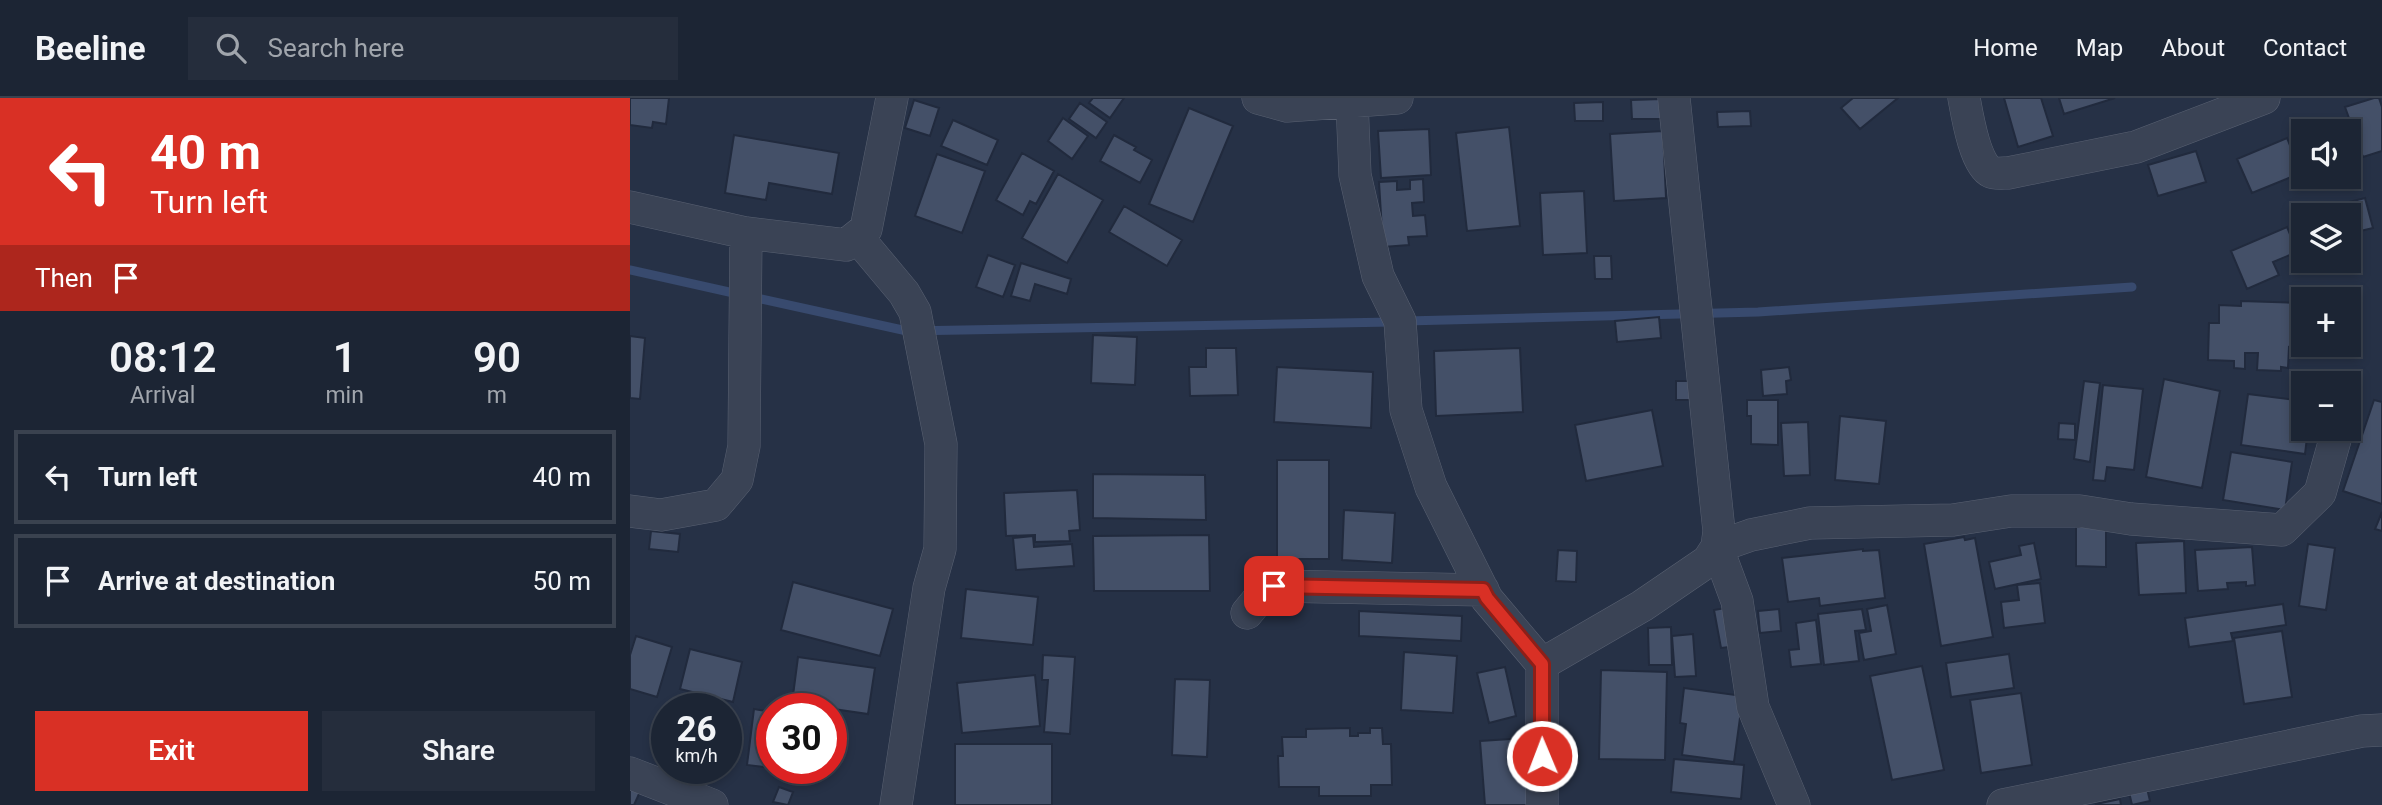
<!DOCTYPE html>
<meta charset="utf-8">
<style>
:root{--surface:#1c2534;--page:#252d3c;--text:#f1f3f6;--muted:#a0a5ac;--line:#3a424f;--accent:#d93025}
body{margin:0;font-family:Roboto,sans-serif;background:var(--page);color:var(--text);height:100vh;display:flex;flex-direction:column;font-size:26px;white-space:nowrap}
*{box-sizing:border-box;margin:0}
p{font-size:23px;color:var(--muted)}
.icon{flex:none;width:38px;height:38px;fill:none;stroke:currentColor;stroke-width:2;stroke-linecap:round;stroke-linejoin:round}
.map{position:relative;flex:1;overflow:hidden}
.sheet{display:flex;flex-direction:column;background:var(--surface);width:630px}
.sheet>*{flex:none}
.hud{background:#d93025;color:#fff;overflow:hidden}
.tools{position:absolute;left:1661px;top:21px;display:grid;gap:14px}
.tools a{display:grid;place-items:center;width:70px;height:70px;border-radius:0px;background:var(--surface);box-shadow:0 4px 10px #0003,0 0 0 2px var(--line);font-size:35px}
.speed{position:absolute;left:21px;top:595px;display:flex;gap:14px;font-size:35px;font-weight:700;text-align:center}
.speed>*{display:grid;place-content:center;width:91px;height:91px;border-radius:50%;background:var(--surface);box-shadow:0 4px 10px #0003,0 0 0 2px var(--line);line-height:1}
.speed small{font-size:18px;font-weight:400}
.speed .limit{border:10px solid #d22;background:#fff;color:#111}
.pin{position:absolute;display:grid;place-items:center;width:60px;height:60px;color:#fff;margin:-30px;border-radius:14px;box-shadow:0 4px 10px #0006}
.me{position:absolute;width:77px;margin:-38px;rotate:359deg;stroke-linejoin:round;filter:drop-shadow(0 0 5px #0008)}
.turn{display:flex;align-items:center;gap:24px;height:147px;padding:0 35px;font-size:32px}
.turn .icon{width:91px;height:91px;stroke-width:2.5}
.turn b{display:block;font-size:49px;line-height:60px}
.then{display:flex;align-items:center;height:66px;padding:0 35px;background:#0003;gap:14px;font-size:26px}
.eta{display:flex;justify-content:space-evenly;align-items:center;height:119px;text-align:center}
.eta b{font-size:42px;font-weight:600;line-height:49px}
.action{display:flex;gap:14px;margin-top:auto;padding:14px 35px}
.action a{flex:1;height:80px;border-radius:0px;background:var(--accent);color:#fff;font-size:28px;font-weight:600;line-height:80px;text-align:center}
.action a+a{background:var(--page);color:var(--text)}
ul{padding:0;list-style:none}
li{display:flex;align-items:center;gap:21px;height:94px;margin:0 14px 10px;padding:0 21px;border:4px solid var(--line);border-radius:0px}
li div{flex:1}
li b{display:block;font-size:26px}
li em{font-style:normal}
header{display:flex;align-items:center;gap:42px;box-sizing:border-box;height:98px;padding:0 35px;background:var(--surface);border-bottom:2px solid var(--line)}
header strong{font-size:33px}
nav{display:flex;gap:38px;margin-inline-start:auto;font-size:24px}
.search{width:490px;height:63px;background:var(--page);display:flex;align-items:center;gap:18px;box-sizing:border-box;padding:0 24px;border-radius:0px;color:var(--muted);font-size:26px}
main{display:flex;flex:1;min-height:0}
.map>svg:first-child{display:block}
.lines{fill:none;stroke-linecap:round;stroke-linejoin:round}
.stream{stroke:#384a6e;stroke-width:9}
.building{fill:#445068;stroke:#212a3d;stroke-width:2}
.minor-casing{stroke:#596172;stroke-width:33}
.minor{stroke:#3a4355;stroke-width:32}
.route-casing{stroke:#8d1f18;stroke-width:18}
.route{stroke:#d93025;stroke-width:12}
</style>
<header>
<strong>Beeline</strong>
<div class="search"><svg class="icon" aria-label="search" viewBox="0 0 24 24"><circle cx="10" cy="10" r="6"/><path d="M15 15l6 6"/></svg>Search here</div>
<nav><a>Home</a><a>Map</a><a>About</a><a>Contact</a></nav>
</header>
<main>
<section class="sheet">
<div class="hud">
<div class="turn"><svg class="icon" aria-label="left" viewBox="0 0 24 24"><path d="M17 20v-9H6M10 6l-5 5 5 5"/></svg><div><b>40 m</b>Turn left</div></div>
<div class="then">Then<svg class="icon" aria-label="arrive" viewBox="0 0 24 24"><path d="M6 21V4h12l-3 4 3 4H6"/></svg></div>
</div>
<div class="eta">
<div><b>08:12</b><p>Arrival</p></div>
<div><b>1</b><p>min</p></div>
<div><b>90</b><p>m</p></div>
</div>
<ul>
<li><svg class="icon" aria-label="left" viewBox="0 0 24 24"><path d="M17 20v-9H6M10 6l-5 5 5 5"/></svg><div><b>Turn left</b></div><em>40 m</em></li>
<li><svg class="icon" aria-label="arrive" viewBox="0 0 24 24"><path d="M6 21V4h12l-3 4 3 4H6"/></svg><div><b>Arrive at destination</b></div><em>50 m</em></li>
</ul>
<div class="action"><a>Exit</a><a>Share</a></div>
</section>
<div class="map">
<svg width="1752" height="707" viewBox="0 0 1752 707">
<rect width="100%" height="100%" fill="#263146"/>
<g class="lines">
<!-- stream -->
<path class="stream" d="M0,172L108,196
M122,199L277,233L762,224
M776,223L1128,214L1502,189"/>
</g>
<!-- building -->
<path class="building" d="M0,0H39L36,26L23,24L22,30L0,27Z
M463,0H494L480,20L459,5Z
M1223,0H1268L1230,31L1211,10Z
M1374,0H1411L1423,38L1388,49Z
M1429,0H1485L1434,16Z
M1744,0H1749L1752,9V53L1733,59L1715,9Z
M1032,1V21H1002L1001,2Z
M284,2L309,10L300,38L275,30Z
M973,4V23H945L944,5Z
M450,5L477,24L466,40L439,21Z
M559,10L603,28L563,124L519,106Z
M1120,13L1121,28L1088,29L1087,14Z
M433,20L458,38L442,61L418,43Z
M323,22L368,42L357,67L311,48Z
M879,29L890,128L837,133L826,35Z
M799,31L801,77L751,80L748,33Z
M1033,33L1036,100L984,103L980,36Z
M104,37L209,55L202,96L139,85L136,102L95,95Z
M484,37L506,49L504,52L522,62L510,85L470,63Z
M1657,40L1671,75L1622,95L1607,61Z
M1722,43L1730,64L1718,69V44Z
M1566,53L1576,84L1528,98L1518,67Z
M392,55L424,73L406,106L400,103L393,117L366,102Z
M307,56L355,73L332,135L285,118Z
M428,76L473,102L437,165L392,140Z
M793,81L794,104L782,105L783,118L795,117L797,138L778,139L779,147L753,149L749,84L767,83V92L780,91V82Z
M954,93L957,155L913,157L910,95Z
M1735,100L1743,130L1718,136V117H1686L1684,113Z
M494,108L552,142L537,168L479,134Z
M1657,129L1667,154L1643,164L1649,177L1617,191L1601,153Z
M358,157L385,167L373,199L346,189Z
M964,158H981L982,181H965Z
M391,165L441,181L437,196L405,186L400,203L381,198Z
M1611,203L1669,205L1667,250L1659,249L1658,270L1651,269V273L1627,272L1628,255H1615V271L1604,270V263L1578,262L1579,225H1589V207L1611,208Z
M1029,219L1031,240L987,244L985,223Z
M463,237L507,239L505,287L461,285Z
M0,238L15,240L10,301L0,300Z
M576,250H606L608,297L560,298L559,269H576Z
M890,250L893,314L806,318L804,253Z
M647,269L743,274L741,330L644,324Z
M1159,269L1161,282L1156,283L1157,296L1133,298L1131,272Z
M1534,281L1590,293L1572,390L1516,379Z
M1046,283H1065V302H1046Z
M1454,283L1470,285L1460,364L1444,361Z
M1473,287L1513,291L1504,372L1477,369L1475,383L1463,382Z
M1618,296L1673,303V331H1678L1675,356L1611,347Z
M1117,302H1148V347L1121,346V318H1117Z
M1744,302L1752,304V406L1713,393Z
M1022,312L1033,368L956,383L945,327Z
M1210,318L1256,323L1249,386L1205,382Z
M1178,324L1180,377L1154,378L1151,325Z
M1429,325L1445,326V342L1428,341Z
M1601,354L1662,364L1655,412L1593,402Z
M647,362H699V461H647Z
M463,376L575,377L576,422L463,420Z
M447,392L450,432L439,433L440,443L405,444V437L376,438L374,395Z
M714,412L765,415L762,465L712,462Z
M1752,414V433L1745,431Z
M1446,429H1476V469L1446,468Z
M21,433L50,436L48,454L19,451Z
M579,437L580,493H464L463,438Z
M403,438L404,449L442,446L444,468L386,472L383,440Z
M1334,439L1335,442L1345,440L1363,539L1311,548L1294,446Z
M1554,443L1556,495L1509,497L1506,445Z
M1404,445L1411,481L1365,491L1359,464L1391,457L1389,448Z
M1678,446L1705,450L1696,512L1669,508Z
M1622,449L1625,487L1616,488V484L1597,485L1598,491L1568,493L1565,452Z
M1233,451V453L1249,452L1255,500L1190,508L1189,500L1158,504L1152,460Z
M928,452L947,453L946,484L926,483Z
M163,484L263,511L250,558L151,532Z
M1410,485L1415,525L1374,530L1371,504L1389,502L1387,487Z
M336,491L408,499L403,547L331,540Z
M1653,506L1656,527L1601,535L1603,543L1559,549L1555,520Z
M1257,507L1266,556L1234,562L1229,535L1241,533L1237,511Z
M1101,509L1108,548L1091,550L1084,512Z
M1149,511L1151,533L1130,535L1128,513Z
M1232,511L1236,532L1225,533L1229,563L1194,567L1188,516Z
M729,513L832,518L831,543L729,538Z
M1186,522L1191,566L1161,569L1159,552L1169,551L1166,525Z
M1041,529L1042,567H1019L1018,530Z
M1652,533L1662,599L1614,606L1604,540Z
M1063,536L1066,578L1045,579L1042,538Z
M6,538L42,549L27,599L0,591V557Z
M60,551L112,564L103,604L50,591Z
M774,554L827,558L823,615L771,612Z
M1379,556L1384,590L1321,599L1316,565Z
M413,557L445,559L440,636L414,634L418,582H412Z
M168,559L245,570L238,616L162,605Z
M1292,568L1314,672L1262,682L1240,578Z
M875,569L886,618L859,625L847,575Z
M971,572L1037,574L1035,662L969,661Z
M405,577L410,628L332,635L327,585Z
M545,581L580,582L577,659L542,657Z
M1054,590L1113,598L1104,664L1052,657L1056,626L1050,625Z
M1391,595L1402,667L1351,675L1340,602Z
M124,611L142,614V670L117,667Z
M720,630V638H728V635H740V630H752L753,646H761L762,687H741V698H689V689H649L648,658H653L652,639H676V631Z
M896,640L902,707H855L850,643Z
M325,646H422V707H325Z
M1044,661L1114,667L1111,701L1041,694Z
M0,679L14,685L4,707H0Z
M149,689L163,694L158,707L143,704Z
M1517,690L1520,703L1502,707L1499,694Z
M1490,701L1491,707H1466V706Z"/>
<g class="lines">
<defs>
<path id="minor" d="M628,0L657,8L767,0
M1334,0C1337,16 1345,67 1361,74C1365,76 1374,75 1378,75L1506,49L1634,0
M722,3L725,77L748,178L770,223L776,312L801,389L857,501L912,566
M0,109L116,135L216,147L236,131L262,0
M228,140L274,195L285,214L311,346L310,451L299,490L266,707
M0,413L31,417L86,407L107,382L114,348L116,135
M617,515L631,498L644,488L853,492
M0,675L82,707
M912,707V566L1012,508L1078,463L1087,449L1089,433L1044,0
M1164,707L1123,609L1107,503L1087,449L1121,437L1180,425L1323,422L1381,413H1450L1501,421L1652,432L1690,395L1708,331
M1373,707L1732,633L1752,632"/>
</defs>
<!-- minor casing -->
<use href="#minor" class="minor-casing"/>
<!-- minor -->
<use href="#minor" class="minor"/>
</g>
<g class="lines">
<defs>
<path id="route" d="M644,488L853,492L857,500L912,566V658"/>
</defs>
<!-- route casing -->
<use href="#route" class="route-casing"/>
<!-- route -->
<use href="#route" class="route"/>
</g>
</svg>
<div class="tools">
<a><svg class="icon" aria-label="sound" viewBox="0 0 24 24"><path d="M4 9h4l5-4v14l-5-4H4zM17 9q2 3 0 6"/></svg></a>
<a><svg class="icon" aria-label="layers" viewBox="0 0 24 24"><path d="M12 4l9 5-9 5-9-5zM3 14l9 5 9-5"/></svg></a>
<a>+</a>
<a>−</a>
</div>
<div class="speed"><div>26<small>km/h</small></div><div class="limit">30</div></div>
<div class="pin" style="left:644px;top:488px;background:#d93025"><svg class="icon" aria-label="arrive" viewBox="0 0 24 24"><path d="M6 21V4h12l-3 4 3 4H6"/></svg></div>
<svg class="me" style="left:912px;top:658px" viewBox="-20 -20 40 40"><circle r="17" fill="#d93025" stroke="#fff" stroke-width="3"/><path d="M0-11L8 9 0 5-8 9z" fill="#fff"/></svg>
</div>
</main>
